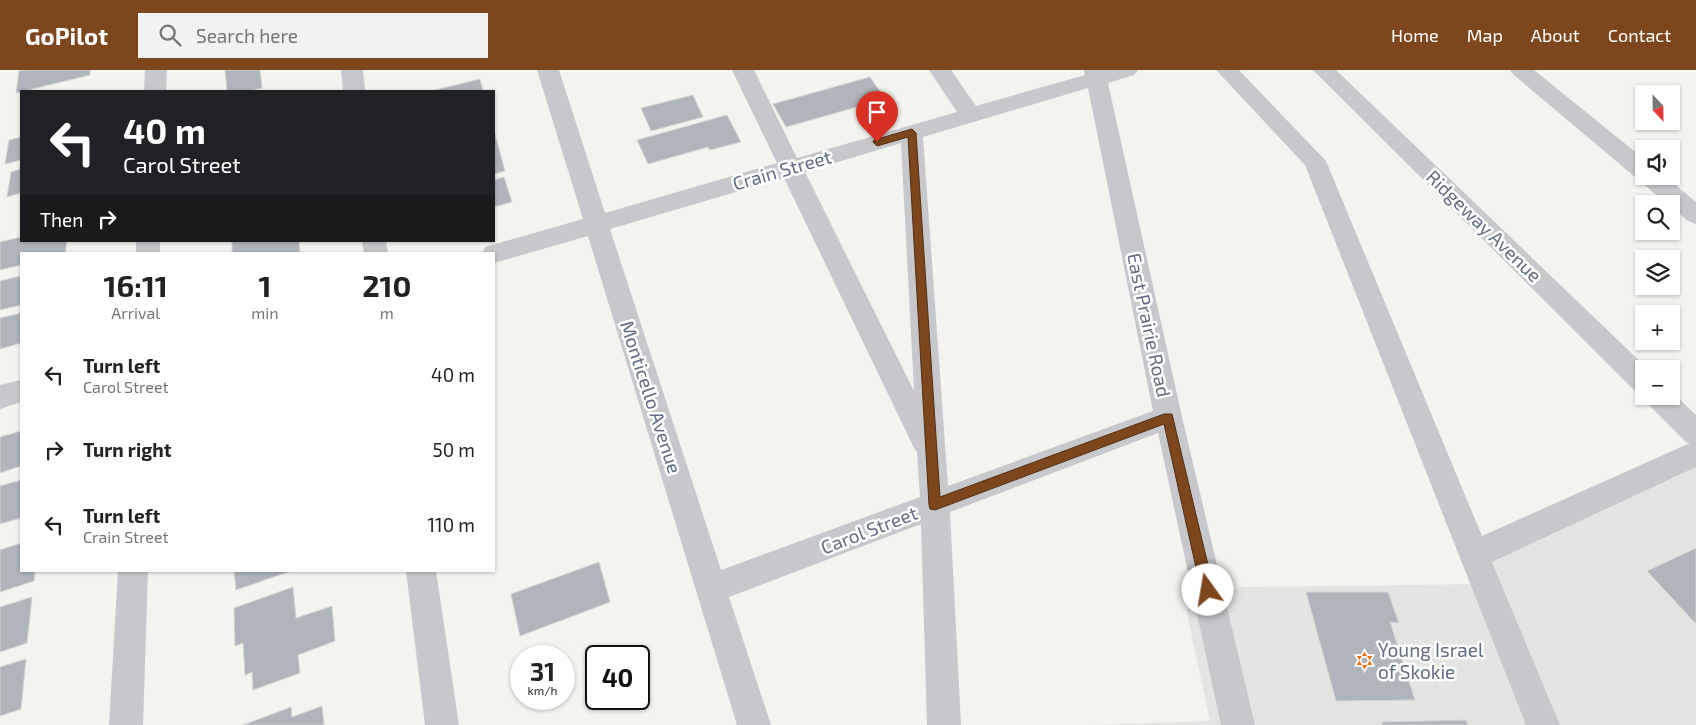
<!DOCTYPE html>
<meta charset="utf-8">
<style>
:root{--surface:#fff;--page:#f2f2f2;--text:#222;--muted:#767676;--accent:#7e461c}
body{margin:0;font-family:"Exo 2",sans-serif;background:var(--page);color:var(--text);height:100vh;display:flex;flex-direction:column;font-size:19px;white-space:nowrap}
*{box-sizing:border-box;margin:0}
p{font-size:16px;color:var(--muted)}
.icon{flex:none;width:28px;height:28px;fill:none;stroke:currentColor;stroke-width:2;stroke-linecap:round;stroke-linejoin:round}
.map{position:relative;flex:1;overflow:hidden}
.sheet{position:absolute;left:20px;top:182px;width:475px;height:320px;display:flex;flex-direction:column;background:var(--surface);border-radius:0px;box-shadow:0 1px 4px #0004}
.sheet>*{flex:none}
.hud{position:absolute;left:20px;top:20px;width:475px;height:152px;border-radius:0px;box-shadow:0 1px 4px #0004;background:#202124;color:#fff;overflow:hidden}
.needle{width:32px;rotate:158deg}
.controls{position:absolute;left:1635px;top:15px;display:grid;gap:10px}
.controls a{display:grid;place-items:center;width:45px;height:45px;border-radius:0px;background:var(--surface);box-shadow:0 1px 4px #0004;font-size:25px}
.speed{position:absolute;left:510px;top:575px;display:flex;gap:10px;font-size:25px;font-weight:700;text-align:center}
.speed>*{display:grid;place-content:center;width:65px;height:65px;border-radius:50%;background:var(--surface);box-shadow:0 1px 4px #0004;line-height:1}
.speed small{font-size:12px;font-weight:400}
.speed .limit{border:2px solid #111;border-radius:8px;background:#fff;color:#111}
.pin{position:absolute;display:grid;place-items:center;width:42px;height:42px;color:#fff;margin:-51px -21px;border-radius:50% 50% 50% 0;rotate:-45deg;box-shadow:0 0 5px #0007}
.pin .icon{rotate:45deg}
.me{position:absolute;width:55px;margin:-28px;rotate:347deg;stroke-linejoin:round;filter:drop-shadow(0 0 4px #0008)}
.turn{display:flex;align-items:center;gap:18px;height:105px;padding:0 20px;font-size:22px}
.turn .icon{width:65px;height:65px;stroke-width:2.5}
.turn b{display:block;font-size:35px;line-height:42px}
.then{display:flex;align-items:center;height:48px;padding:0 20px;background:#0003;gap:10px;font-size:19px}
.eta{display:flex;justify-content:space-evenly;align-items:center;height:85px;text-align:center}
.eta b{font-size:30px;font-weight:700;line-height:35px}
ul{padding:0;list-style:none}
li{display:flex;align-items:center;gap:15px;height:75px;padding:0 20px}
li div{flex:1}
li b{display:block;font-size:19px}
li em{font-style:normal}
header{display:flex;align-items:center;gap:30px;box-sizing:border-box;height:70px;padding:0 25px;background:var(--accent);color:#fff}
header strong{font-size:24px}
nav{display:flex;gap:28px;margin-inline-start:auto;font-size:18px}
.search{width:350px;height:45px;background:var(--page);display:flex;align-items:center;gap:12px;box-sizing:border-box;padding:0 18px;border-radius:0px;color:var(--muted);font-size:19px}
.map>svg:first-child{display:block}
.built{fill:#e4e5e3}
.building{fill:#b0b5bc;stroke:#d5d5d2}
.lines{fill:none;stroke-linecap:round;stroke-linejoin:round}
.minor{fill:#c6c8cc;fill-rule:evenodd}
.route{fill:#7e461c;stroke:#522e12}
.labels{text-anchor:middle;stroke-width:5;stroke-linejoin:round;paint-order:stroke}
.street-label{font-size:19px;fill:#616d83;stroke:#fff}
.poi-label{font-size:19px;fill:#616d83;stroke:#fff;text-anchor:start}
</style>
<header>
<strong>GoPilot</strong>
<div class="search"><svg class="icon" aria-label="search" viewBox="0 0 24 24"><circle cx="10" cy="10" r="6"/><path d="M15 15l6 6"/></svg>Search here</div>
<nav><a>Home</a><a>Map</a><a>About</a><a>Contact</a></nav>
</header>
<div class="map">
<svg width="1696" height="655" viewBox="0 0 1696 655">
<rect width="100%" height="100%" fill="#f3f4ef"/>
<!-- built -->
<path class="built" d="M1696,371V655H1090L1210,651L1186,539L1241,517L1478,514L1466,477Z"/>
<!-- building -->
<path class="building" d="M26,0H90V5L16,23L19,1Z
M225,0H260L262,18L248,21H227Z
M870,7L885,29L786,57L773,34Z
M480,9L483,21H431Z
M693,25L703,47L651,61L641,38Z
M727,45L741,72L710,80L708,77L648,94L637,70Z
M495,64L505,101L494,104V65Z
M21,67V90L5,94L9,70Z
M21,99V123L7,127L11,102Z
M504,107L512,132L494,137V110Z
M21,167V171H67L65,184H21V195L0,200V172Z
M299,171L300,182L293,184H232V172L234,171Z
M21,206V235L0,240V211Z
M21,243V273L0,279V248Z
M21,361V396L0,403V367Z
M21,410V448L0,454V416Z
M21,473V501H35L34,511L0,522V480Z
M1696,478V554L1647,501Z
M599,492L610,532L520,566L511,524Z
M234,501H291L236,520Z
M293,517L296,548L332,536L335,571L298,585L300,603L253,620L252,602L245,605L243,573L235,576L234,538Z
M1306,522H1388L1399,553L1390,552L1415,630L1336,631Z
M32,527L27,573L0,582V537Z
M26,589L21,639L0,646V597Z
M322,636L324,655H243L291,637L292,647Z
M1466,650L1468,655H1382V652Z"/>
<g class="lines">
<!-- minor -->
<path class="minor" d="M145,0H167L166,21H144Z
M341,0H363L365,21H343Z
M537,0H559L605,143L777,93L732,0H754L797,88L957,42L929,0H951L976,36L1085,5L1084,0H1138L1134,5L1108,13L1182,347L1255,655H1221L1158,363L950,442L961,655H927L921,454L729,527L771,655H737L588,166L494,193V184H482L485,177L583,149ZM1088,18L1153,341L948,416L923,67ZM901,73L914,321L805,102ZM784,108L915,380L917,381L920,427L721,500L610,159Z
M1216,0H1239L1326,91L1482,466L1690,373L1686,372L1648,334L1644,326H1671V321L1696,345V397L1492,492L1560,655H1526L1305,95Z
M1313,0H1336L1648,299H1644V323L1634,320Z
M1510,0H1534L1644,89V106H1665L1696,132V154L1688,151L1671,137V134H1667L1514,5Z
M136,171H160V184H136Z
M362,171H386L388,184H364Z
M21,310V332L0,339V315Z
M118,501H148L143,655H109Z
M406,501H436L459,655H425Z"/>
</g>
<!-- route -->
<path class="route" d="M912,59L916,63L940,427L1164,344H1172L1214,520L1212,525L1208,527L1203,525L1201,520L1164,354L935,440L930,439L929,435L908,67L877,76L873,72L874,70Z"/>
<!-- icons -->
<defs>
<symbol id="synagogue-bare" viewBox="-9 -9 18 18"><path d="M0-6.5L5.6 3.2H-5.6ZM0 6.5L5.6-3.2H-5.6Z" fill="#ef7314" stroke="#fff" stroke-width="2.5" paint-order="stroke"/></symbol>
</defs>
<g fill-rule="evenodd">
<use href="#synagogue-bare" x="1352" y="578" width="25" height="25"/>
</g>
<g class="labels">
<!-- street labels -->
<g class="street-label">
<text transform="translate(782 100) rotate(-16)" y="7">Crain Street</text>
<text transform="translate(1484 156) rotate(44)" y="7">Ridgeway Avenue</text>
<text transform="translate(1149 255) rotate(78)" y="7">East Prairie Road</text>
<text transform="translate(651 327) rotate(72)" y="7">Monticello Avenue</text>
<text transform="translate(869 460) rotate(-21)" y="7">Carol Street</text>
</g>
<!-- poi labels -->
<g class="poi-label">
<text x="1378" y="587">Young Israel<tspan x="1378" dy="22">of Skokie</tspan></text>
</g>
</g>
</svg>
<div class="controls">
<a><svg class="needle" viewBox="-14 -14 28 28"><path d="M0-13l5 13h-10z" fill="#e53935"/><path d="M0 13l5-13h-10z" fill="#767676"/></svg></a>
<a><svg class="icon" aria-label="sound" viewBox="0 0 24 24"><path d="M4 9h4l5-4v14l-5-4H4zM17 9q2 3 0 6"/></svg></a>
<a><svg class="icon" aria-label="search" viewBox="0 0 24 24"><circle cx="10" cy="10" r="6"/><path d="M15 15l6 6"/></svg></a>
<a><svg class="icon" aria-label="layers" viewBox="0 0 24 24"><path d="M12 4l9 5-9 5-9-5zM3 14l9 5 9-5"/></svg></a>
<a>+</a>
<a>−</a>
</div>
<div class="speed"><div>31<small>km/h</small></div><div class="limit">40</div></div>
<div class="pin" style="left:877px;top:72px;background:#d93025"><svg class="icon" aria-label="arrive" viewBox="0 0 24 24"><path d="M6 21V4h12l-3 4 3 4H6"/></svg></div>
<svg class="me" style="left:1208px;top:520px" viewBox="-20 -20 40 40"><circle r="19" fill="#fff"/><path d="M0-13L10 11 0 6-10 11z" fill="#7e461c"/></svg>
<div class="hud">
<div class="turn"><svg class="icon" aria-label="left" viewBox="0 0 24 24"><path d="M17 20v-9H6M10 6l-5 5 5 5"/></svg><div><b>40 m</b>Carol Street</div></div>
<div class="then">Then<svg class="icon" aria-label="right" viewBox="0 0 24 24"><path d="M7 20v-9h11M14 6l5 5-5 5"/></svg></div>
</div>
<section class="sheet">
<div class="eta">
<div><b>16:11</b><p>Arrival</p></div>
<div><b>1</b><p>min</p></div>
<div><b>210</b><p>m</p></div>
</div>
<ul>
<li><svg class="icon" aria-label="left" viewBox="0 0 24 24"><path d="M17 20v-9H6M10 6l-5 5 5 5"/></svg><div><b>Turn left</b><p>Carol Street</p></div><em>40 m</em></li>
<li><svg class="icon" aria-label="right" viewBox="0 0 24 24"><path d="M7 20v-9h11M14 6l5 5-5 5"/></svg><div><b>Turn right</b></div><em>50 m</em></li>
<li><svg class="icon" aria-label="left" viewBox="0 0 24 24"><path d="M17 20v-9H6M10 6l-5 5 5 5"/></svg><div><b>Turn left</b><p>Crain Street</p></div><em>110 m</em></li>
</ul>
</section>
</div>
